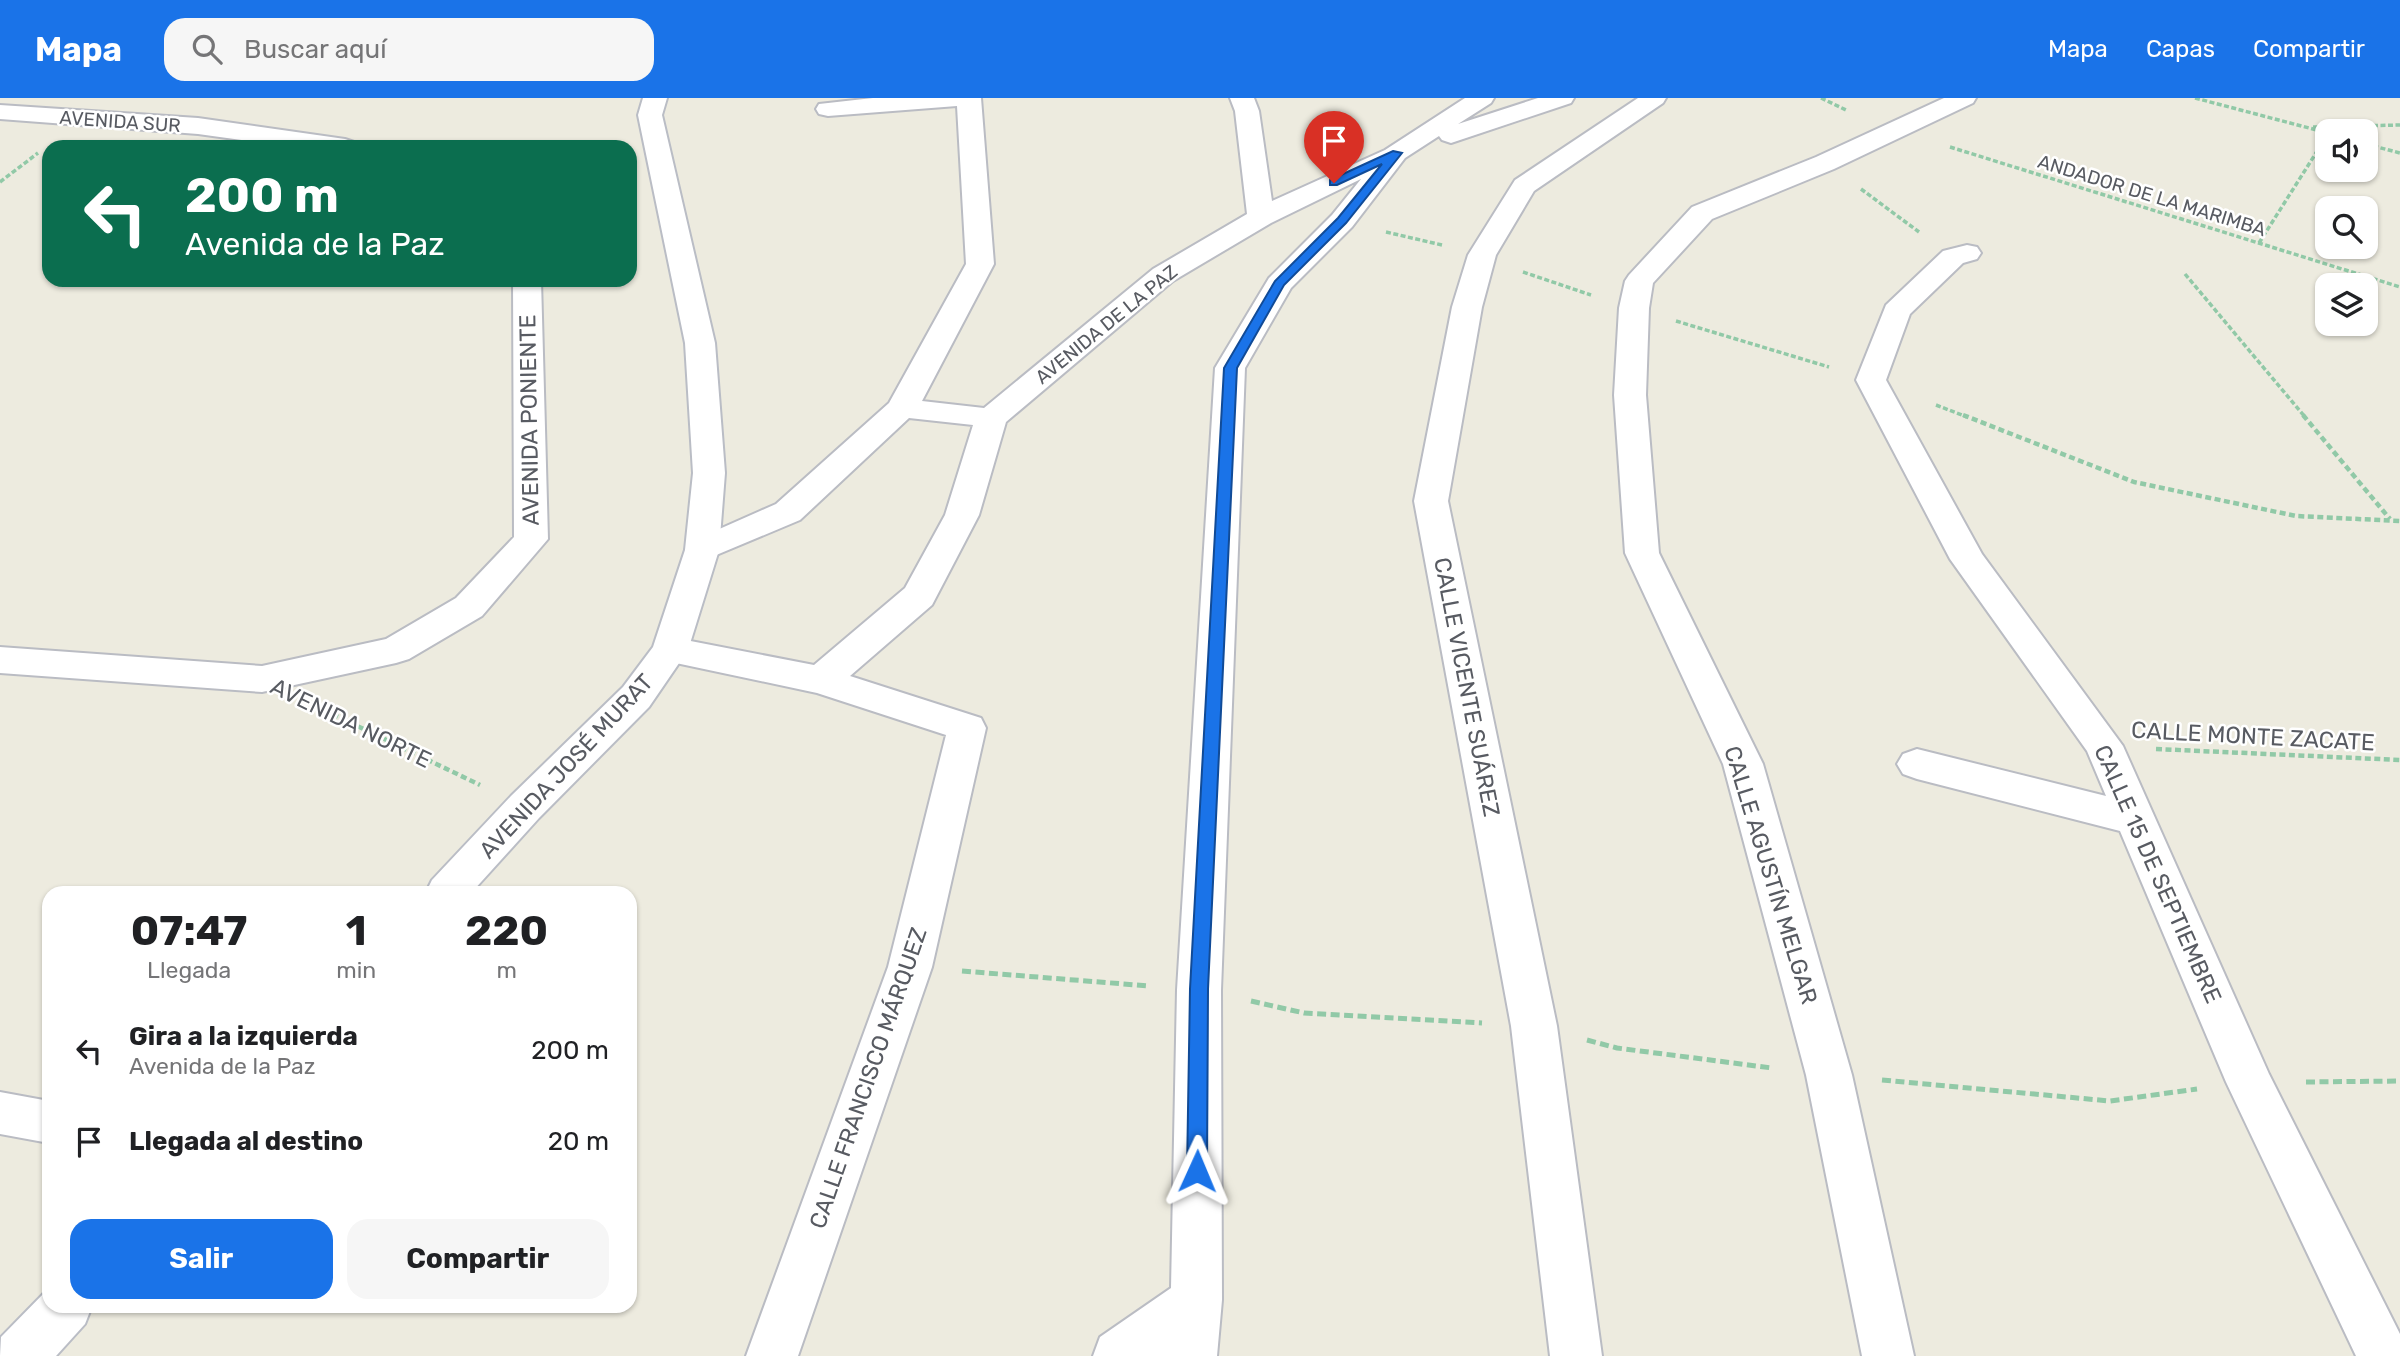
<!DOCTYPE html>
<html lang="es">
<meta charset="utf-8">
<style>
:root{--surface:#fff;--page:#f6f6f6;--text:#202124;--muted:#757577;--accent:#1a73e8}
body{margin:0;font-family:Rubik,sans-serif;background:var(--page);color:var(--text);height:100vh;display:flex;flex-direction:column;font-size:26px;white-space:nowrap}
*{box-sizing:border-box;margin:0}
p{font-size:23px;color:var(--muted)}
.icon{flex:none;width:38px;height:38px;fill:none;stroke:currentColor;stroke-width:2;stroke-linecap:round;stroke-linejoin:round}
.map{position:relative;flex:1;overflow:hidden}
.drawer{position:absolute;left:42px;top:788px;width:595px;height:427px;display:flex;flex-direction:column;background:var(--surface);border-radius:21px;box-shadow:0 2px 5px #0004}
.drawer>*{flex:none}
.guide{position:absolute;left:42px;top:42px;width:595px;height:147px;border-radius:21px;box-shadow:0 2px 5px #0004;background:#0b6e4f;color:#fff;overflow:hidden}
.controls{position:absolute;left:2315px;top:21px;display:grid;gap:14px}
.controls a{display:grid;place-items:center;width:63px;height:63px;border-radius:14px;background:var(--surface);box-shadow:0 2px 5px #0004;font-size:35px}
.pin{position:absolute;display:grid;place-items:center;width:60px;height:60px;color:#fff;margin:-72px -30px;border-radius:50% 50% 50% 0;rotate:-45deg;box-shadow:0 0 7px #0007}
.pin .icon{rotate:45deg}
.me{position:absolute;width:77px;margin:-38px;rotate:1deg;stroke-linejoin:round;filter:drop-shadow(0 0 5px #0008)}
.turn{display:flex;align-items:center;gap:24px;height:147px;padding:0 28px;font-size:32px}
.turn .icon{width:91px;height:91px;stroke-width:2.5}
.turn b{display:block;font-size:49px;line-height:60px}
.eta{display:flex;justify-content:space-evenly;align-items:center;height:119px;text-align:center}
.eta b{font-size:42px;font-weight:700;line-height:49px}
.primary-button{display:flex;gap:14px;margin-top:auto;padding:14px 28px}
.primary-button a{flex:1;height:80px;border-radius:21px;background:var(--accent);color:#fff;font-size:28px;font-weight:700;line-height:80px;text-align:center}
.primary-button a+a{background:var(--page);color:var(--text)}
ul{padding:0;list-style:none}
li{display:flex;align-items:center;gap:21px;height:91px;padding:0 28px}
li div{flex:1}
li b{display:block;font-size:26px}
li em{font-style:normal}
header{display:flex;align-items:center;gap:42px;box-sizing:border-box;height:98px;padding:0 35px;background:var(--accent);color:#fff}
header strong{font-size:33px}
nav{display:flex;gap:38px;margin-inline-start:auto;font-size:24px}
.search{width:490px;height:63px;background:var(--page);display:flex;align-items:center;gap:18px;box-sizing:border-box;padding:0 24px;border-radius:21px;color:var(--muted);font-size:26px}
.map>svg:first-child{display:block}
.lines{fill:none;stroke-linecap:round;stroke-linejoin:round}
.street-casing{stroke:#babcc3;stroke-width:4}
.secondary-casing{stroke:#babdc5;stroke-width:4}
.path-far2{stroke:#91c9a7;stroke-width:3.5;stroke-dasharray:5 2.5;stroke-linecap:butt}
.path-far1{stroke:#91c9a7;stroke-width:4.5;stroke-dasharray:6 3.5;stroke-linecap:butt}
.path{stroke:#91c9a7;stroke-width:5;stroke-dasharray:9 4.5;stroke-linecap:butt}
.street{fill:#fff;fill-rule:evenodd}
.secondary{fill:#fff;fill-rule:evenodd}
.route{fill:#1a73e8;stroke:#114b97;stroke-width:2}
.labels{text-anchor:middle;stroke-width:5;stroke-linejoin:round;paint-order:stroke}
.far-street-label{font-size:19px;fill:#585b62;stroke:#fff}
.street-label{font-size:23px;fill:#585b62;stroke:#fff}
</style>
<header>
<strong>Mapa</strong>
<div class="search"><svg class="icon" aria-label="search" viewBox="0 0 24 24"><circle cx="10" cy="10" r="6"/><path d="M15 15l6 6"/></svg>Buscar aquí</div>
<nav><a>Mapa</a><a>Capas</a><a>Compartir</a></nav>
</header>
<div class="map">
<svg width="2400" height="1258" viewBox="0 0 2400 1258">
<rect width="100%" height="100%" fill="#edebdf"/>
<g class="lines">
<defs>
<path id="street" d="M873,0H981L994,166L922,303L984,310L1153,171L1247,116L1235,13L1230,0H1254L1259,13L1272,103L1385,52L1465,0H1494L1491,5L1458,26L1538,0H1574L1571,5L1451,45L1442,42L1439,38L1405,60L1352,129L1291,190L1245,270L1221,892L1222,1202L1217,1258H1093L1100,1239L1171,1190L1177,892L1215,270L1269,180L1332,117L1361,81L1271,125L1173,183L1006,324L979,417L932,507L850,578L981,620L986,630L932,869L798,1258H746L888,869L946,637L817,595L657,561L652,552L657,543L670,539L814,567L905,490L945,417L973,327L909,320L800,422L702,463L690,460L685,452L690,444L776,406L889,305L966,166L957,8L828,18L819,16L816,11L819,6Z
M1638,0H1666L1663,5L1534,93L1496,157L1482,209L1448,403L1557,928L1602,1258H1550L1511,928L1414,403L1452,209L1468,157L1515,82Z
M1944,0H1976L1973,5L1834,71L1712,121L1653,185L1649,210L1646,297L1659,455L1763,666L1852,977L1914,1258H1862L1806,977L1723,666L1625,455L1614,297L1619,210L1625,183L1629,177L1692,109L1816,59Z
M0,7L198,20L345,41L354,44L358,49H292L198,36L0,21Z
M1967,147L1977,149L1981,155L1977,161L1963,165L1910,216L1886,282L1982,456L2123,648L2269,976L2400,1236V1258H2356L2226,984L2120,733L1917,681L1903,676L1897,666L1903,656L1917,651L2106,698L2087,653L1950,461L1856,282L1886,207L1943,153Z
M513,182H541L548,441L482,518L409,561L396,565L262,594L0,575V549L262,568L386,541L456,500L514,439Z
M0,994L49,1003V1045L0,1036Z"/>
<path id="secondary" d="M643,0H667L662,17L715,245L725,375L719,452L688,552L649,609L539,720L472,794H426L432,782L511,698L623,589L653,549L685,452L693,375L685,245L638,17Z
M49,1190V1208H92L85,1226L56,1258H0L1,1239Z"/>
</defs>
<!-- street casing -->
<use href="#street" class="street-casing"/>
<!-- secondary casing -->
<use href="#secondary" class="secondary-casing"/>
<!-- path-far2 -->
<path class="path-far2" d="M1821,0L1846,12
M2195,0L2328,35
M2313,29L2400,27
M2366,46L2400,55
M1950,49L2400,189
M0,84L38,55
M1861,91L1919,134
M1386,134L1442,147
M2259,145L2328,36
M1523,174L1591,197
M2185,176L2305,319
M1676,223L1829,269
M1936,307L1967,319"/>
<!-- path-far1 -->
<path class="path-far1" d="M1963,317L2134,384L2296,418L2400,423
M2303,317L2390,421
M324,612L480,687
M2156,651L2400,662"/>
<!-- path -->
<path class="path" d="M962,873L1149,888
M1251,903L1304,915L1482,925
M1587,942L1617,950L1772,970
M1882,982L2110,1003L2197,991
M2306,984L2400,983"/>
<!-- street -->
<use href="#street" class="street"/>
<!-- secondary -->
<use href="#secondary" class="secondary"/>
</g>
<!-- route -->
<path class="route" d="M1393,53L1402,55L1346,125L1284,187L1237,270L1208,891L1207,1073L1204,1079L1197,1082L1190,1079L1187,1073L1190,891L1224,270L1275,183L1338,120L1382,66L1337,87H1330V82Z"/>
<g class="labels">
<!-- far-street labels -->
<g class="far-street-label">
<text transform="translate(120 23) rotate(4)" y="7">AVENIDA SUR</text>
<text transform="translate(2152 97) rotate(17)" y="7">ANDADOR DE LA MARIMBA</text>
<text transform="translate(1106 226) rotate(-39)" y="7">AVENIDA DE LA PAZ</text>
</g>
<!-- street labels -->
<g class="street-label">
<text transform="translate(529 322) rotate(-91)" y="8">AVENIDA PONIENTE</text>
<text transform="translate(1467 589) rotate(79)" y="8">CALLE VICENTE SUÁREZ</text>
<text transform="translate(351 625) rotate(26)" y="8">AVENIDA NORTE</text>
<text transform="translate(2253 638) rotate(3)" y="8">CALLE MONTE ZACATE</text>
<text transform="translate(566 668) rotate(-47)" y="8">AVENIDA JOSÉ MURAT</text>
<text transform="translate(2158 776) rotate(66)" y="8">CALLE 15 DE SEPTIEMBRE</text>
<text transform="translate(1771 777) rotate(73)" y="8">CALLE AGUSTÍN MELGAR</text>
<text transform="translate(868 980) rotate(-71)" y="8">CALLE FRANCISCO MÁRQUEZ</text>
</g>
</g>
</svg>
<div class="controls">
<a><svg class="icon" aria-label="sound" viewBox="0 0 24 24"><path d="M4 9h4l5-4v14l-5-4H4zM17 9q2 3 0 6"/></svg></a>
<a><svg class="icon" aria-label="search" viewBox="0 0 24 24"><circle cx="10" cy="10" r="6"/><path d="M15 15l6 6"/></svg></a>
<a><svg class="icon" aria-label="layers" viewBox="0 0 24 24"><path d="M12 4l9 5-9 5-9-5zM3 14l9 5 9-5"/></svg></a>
</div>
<div class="pin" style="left:1334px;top:85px;background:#d93025"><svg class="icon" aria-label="arrive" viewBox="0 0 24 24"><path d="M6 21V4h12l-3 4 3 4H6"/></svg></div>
<svg class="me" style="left:1197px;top:1073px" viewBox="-20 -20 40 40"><path d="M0-17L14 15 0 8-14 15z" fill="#1a73e8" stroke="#fff" stroke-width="4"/></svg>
<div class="guide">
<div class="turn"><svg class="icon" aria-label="left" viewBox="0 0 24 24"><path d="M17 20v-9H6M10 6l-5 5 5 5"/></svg><div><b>200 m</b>Avenida de la Paz</div></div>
</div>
<section class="drawer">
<div class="eta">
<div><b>07:47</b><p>Llegada</p></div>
<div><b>1</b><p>min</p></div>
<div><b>220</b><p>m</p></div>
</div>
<ul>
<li><svg class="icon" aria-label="left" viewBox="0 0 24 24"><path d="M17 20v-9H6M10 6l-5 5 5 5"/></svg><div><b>Gira a la izquierda</b><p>Avenida de la Paz</p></div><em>200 m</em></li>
<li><svg class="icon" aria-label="arrive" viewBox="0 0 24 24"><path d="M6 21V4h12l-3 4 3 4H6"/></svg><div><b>Llegada al destino</b></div><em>20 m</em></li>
</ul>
<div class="primary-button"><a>Salir</a><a>Compartir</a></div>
</section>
</div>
